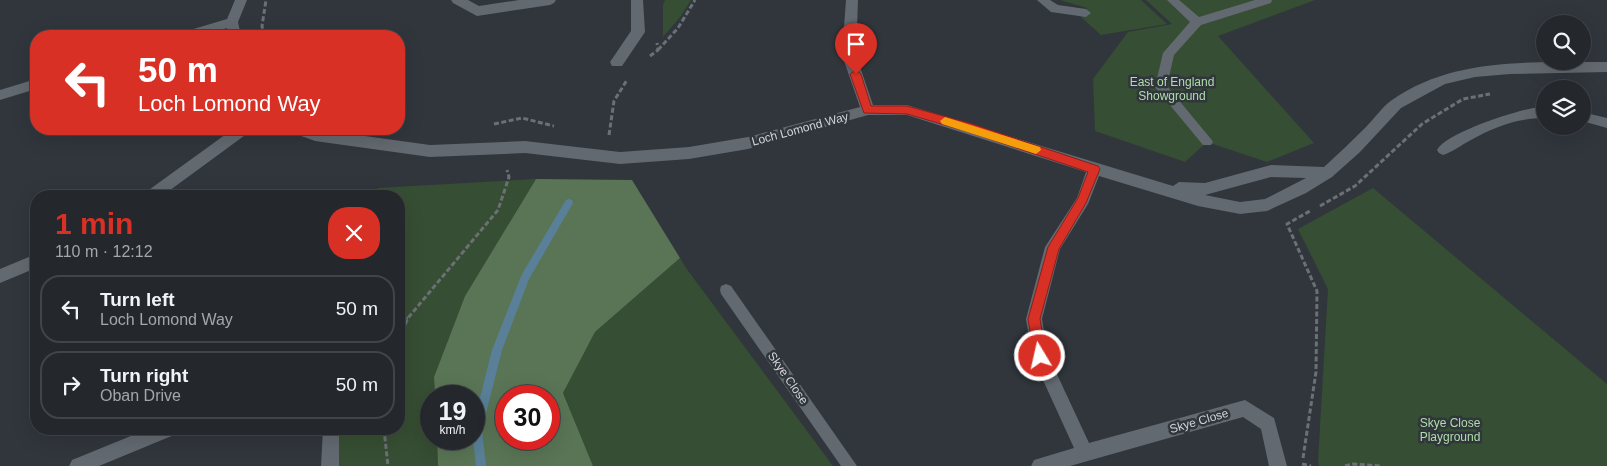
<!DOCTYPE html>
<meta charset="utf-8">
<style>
:root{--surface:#24282d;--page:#303439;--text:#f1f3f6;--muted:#a3a6aa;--line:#414449;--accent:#d93025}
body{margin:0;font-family:Helvetica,sans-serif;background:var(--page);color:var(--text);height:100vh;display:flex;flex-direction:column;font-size:19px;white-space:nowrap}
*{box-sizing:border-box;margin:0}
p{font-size:16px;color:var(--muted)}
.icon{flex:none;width:28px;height:28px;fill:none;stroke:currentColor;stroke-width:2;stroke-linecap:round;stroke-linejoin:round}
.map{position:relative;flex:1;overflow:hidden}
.details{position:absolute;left:30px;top:190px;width:375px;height:245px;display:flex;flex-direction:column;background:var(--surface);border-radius:20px;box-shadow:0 5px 20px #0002,0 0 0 1px var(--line)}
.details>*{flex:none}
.banner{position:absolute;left:30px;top:30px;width:375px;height:105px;border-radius:20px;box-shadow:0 5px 20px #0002,0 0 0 1px var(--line);background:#d93025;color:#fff;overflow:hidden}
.buttons{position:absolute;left:1536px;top:15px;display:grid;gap:10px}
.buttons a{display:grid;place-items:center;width:55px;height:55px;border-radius:50%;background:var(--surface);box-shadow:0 5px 20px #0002,0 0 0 1px var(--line);font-size:25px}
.speed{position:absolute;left:420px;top:385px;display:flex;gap:10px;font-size:25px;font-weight:700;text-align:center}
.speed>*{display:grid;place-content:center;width:65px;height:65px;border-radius:50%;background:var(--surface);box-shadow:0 5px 20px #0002,0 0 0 1px var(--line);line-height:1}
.speed small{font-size:12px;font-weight:400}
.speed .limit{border:8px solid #d22;background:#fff;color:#111}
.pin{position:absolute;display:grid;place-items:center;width:42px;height:42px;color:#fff;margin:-51px -21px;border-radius:50% 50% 50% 0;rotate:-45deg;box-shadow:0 0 5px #0007}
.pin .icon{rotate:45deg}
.me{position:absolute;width:55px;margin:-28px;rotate:351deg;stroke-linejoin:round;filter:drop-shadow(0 0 4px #0008)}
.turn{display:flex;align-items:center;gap:18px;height:105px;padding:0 25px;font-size:22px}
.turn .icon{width:65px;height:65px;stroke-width:2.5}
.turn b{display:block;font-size:35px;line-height:42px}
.round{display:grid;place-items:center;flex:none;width:52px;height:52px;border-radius:20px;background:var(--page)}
.summary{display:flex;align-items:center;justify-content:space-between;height:85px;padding:0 25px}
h1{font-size:30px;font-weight:700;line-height:38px;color:var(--accent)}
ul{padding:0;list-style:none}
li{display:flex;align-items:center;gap:15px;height:68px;margin:0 10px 8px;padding:0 15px;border:2px solid var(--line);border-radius:20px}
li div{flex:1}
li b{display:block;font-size:19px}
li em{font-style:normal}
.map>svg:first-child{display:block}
.green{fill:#364e33}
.forest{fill:#5a7556;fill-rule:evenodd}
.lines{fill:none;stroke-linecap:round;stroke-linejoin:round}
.stream{fill:#598098;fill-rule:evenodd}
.path{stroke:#6b7075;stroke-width:3;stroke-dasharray:5 2.5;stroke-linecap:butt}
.service{fill:#636970;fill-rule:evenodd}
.minor{fill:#636970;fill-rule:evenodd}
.route{fill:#d93025;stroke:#8d1f18}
.slow{fill:#f59e0b}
.labels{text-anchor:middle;stroke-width:5;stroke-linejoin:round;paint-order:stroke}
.park-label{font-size:12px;fill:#afdea9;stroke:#30363c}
.street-label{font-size:12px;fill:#d2d5d9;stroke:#30363c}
</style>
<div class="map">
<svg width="1607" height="466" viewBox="0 0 1607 466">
<rect width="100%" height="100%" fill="#30363c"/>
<!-- green -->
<path class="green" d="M665,0H691L681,16L663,37V5Z
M1060,0H1141L1167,24L1101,35L1081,17L1087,8Z
M1146,0H1315L1218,36L1314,143L1267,162L1207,142L1185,162L1095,131L1093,79L1128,32L1172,24Z
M536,179L465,296L434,377L435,396H431V439H437L438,466H330L331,429H399V196H376L378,188Z
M1373,188L1607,384V466H1319L1318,461L1328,289L1298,229Z
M680,258L686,268L833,466H593L563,393L595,332Z"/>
<!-- forest -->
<path class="forest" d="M536,179L632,180L680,258L595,332L563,393L593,466H438L437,439H474V396H435L434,377L465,296ZM506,396H549V439H506Z"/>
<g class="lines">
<!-- stream -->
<path class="stream" d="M569,199L572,200L573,203L529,279L502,350L482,429L486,466H476L473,439L474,422L492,350L522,274L566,200Z"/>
<!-- path -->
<path class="path" d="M264,36L262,26L266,0
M658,50L678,28L695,0
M650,56L658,50L657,43
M494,124L522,118L554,126
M609,135L614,101L627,80
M1320,206L1355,186L1422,124L1463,99L1490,94
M399,319L408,318
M399,338L408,318L498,210L509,177L507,170
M384,429L388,466
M1303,458L1316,372L1317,291L1287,224L1310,211
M1302,464L1311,466
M1345,466L1353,464L1380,466"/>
<!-- service -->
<path class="service" d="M1037,0H1050L1058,5L1086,9L1091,13L1086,17L1051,12Z
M1167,0H1179L1199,17L1255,0H1272L1271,3L1201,25L1174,55L1167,86L1211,139L1213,142L1211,145H1203L1155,87L1163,53L1190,22Z
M1533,108H1545V118C1518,118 1494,127 1471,140C1461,145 1453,152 1443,155L1439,153L1437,150C1446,133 1513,112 1533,108Z
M1582,112L1607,118V128L1582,121Z
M726,284L731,286L857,466H841L721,294L720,290L721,286Z"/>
<!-- minor -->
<path class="minor" d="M235,0H247L238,22L241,36H229L227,28L201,36H179L180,33L227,19Z
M451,0H468L479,6L519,0H556L554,3L550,5L477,16L453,3Z
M631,0H643L645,32L622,66H612L610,62L631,31Z
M846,0H858L856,55L873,105H907L1173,186L1179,182L1205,183L1271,165L1324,167C1338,154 1352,141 1366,127C1374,119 1382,107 1392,100C1455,56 1534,63 1607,62V72L1510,74L1475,77L1445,84L1401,108L1360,152L1332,177L1306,193L1267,211L1240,214L1198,206L1099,176L1088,204L1060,249L1042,319L1048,355L1089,443L1245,400L1274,418L1287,466H1269L1261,429L1243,417L1070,466H1031L1034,460L1074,448L1032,356L1026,319L1045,247L1077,198L1086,172L907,115H868L748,149L689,159L620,164L525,153L430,157L315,141L293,133L291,129H314L430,145L525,141L620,152L689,147L748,137L860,107L842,55ZM1271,177L1306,178L1265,199L1240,202L1205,195Z
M36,79V89L0,100V90Z
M233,129H250L248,133L162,196H144L146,192Z
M36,254V268L0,283V269Z
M148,429H176L174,435L99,466H69L72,460Z
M323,429H339V466H321Z"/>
</g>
<!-- route -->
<path class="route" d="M856,70L861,74L871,106H907L969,123L1098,166L1100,169L1086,203L1059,249L1040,319L1046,356L1044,360L1040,362L1036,360L1034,356L1028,319L1048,247L1078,198L1088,172L969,132L907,114L864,113L850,74Z"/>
<!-- slow -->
<path class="slow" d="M945,117L1040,147L1041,150L1036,154L942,124L940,121Z"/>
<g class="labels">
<!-- park labels -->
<g class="park-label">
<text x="1172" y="86">East of England<tspan x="1172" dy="14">Showground</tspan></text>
<text x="1450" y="427">Skye Close<tspan x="1450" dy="14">Playground</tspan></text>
</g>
<!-- street labels -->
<g class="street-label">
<text transform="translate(800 129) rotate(-15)" y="4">Loch Lomond Way</text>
<text transform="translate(788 378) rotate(55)" y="4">Skye Close</text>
<text transform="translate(1199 421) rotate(-16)" y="4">Skye Close</text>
</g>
</g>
</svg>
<div class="buttons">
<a><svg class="icon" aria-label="search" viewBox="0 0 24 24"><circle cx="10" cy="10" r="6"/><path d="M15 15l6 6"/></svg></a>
<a><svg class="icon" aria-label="layers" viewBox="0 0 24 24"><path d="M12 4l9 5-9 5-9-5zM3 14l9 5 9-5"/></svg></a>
</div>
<div class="speed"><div>19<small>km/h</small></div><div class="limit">30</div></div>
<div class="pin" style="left:856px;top:74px;background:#d93025"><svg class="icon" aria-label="arrive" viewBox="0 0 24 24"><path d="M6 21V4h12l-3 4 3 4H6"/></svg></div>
<svg class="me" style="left:1040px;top:356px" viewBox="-20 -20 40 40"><circle r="17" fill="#d93025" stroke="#fff" stroke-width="3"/><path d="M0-11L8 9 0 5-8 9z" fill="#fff"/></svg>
<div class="banner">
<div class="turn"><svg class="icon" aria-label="left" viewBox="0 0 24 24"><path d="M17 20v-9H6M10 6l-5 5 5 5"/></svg><div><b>50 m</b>Loch Lomond Way</div></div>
</div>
<section class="details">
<div class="summary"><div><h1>1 min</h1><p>110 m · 12:12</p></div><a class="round" style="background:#d93025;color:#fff"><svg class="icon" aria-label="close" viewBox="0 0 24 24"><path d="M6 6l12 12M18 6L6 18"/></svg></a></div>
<ul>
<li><svg class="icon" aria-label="left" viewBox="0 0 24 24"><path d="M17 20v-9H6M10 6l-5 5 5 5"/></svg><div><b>Turn left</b><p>Loch Lomond Way</p></div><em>50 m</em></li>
<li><svg class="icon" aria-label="right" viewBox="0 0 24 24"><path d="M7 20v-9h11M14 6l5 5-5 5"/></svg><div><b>Turn right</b><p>Oban Drive</p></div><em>50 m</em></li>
</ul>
</section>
</div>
